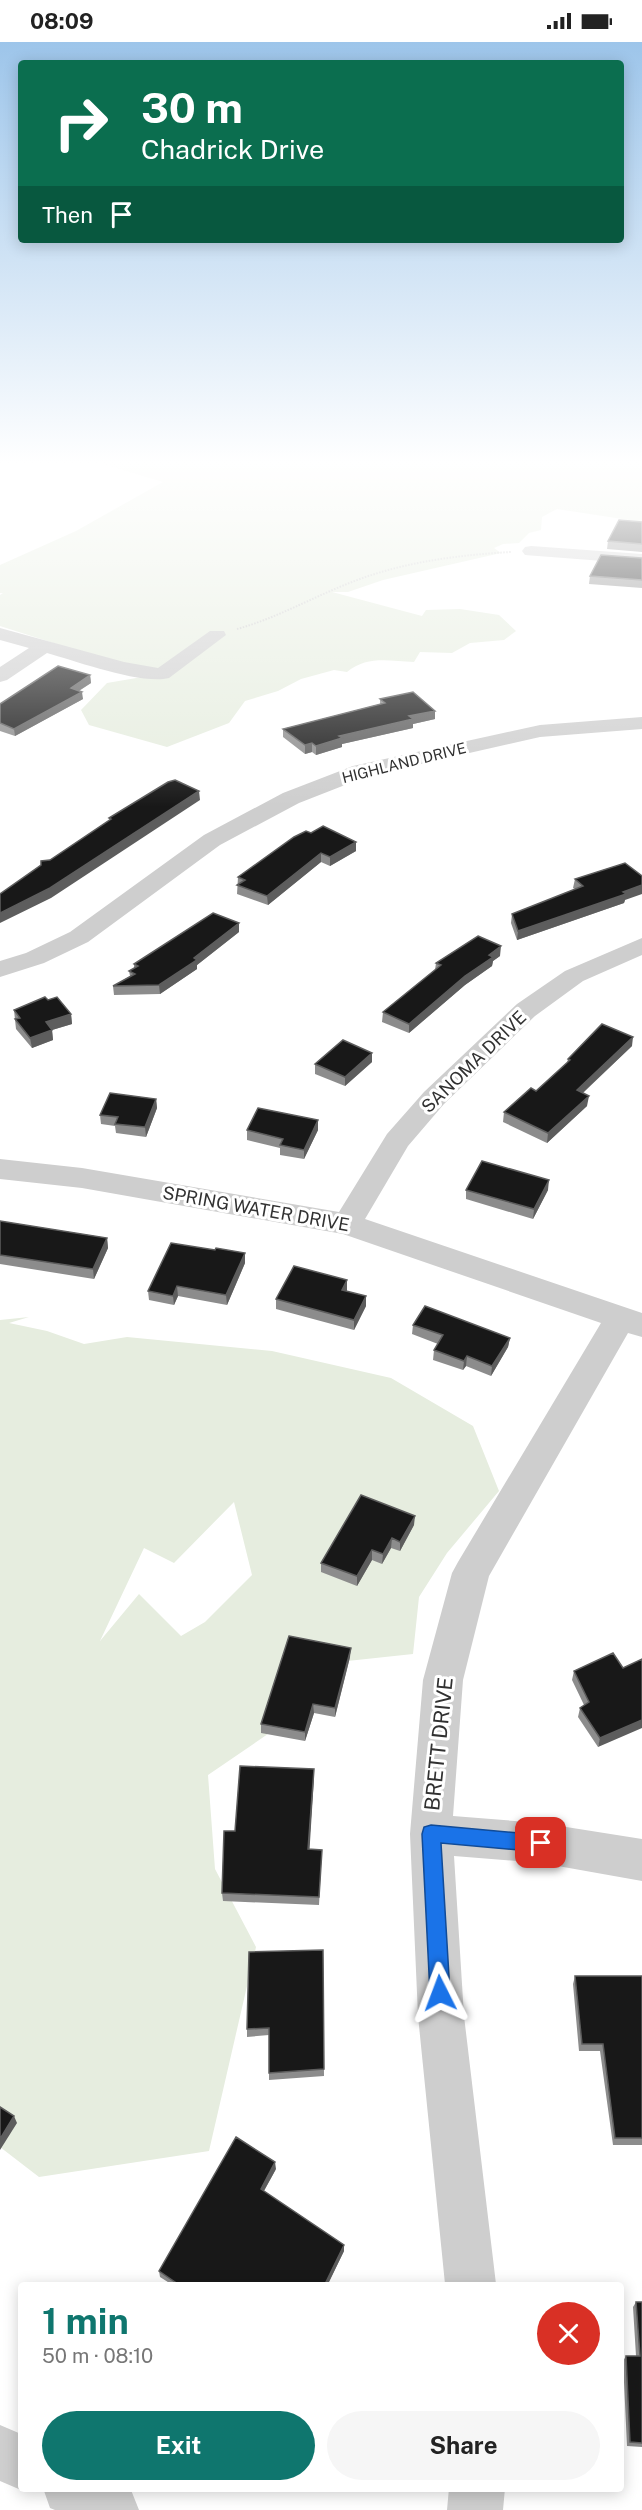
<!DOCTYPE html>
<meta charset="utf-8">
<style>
:root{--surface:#fff;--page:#f6f6f6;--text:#222;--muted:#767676;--accent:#0f766e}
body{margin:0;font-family:"Public Sans",sans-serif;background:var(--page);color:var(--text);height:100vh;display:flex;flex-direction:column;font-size:22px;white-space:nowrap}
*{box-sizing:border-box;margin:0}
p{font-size:20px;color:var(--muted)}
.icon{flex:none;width:33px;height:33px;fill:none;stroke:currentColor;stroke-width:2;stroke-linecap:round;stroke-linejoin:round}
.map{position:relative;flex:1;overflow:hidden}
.panel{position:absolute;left:18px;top:2240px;width:606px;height:210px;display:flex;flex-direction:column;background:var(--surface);border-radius:6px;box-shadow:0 3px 15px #0003}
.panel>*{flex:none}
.banner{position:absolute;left:18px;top:18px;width:606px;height:183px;border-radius:6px;box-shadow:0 3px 15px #0003;background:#0b6e4f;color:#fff;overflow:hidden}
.pin{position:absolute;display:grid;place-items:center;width:51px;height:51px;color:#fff;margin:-26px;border-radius:12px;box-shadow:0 3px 9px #0006}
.me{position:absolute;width:66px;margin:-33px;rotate:357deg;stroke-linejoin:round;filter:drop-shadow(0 0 4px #0008)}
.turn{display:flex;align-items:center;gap:21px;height:126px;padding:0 24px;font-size:27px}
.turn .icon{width:78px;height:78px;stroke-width:2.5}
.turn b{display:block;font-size:42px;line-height:51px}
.then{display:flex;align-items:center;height:57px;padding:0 24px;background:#0003;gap:12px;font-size:22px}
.round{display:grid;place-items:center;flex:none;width:63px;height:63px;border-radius:32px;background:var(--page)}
.summary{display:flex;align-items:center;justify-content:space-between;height:102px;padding:0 24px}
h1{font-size:36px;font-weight:700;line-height:45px;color:var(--accent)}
.action{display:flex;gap:12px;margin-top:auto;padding:12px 24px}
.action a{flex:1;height:69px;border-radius:36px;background:var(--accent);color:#fff;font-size:24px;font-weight:700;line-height:69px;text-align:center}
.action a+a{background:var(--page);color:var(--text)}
.status{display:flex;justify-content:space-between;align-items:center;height:42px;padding:0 30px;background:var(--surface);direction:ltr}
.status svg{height:16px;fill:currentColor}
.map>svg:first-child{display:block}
.green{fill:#e6eddf;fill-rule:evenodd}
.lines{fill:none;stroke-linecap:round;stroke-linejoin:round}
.path{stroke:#cecece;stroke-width:2;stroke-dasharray:1.5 1.5;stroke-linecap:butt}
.minor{fill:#cecece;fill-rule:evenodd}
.wall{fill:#8c8c8c}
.shaded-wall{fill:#5d5d5d}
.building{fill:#181818;stroke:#5d5d5d;stroke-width:1.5}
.route{fill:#1a73e8;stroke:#114b97;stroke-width:1.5}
.labels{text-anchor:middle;stroke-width:6;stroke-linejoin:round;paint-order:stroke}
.far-street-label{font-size:15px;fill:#313131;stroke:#fff}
.street-label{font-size:18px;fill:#313131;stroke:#fff}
.near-street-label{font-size:21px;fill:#313131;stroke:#fff}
</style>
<div class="status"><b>08:09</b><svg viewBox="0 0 49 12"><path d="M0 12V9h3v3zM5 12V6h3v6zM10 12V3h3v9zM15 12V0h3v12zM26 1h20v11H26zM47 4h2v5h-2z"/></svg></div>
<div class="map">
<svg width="642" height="2468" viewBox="0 0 642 2468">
<rect width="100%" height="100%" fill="#fff"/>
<!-- green -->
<path class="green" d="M96,420H642V480L557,467L542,475L541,488L529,491L519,501L503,502L494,506L501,511L383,538L348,550H332L422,574L426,568L460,567L499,573L516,589L504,598L470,601L452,611L420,610L414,620C390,619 367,613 347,630L334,628L301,637L278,649L245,659L229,681L167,705L89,683L81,668L107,641L154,633L0,584V553L3,551H0V523L76,489L163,440Z
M29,1275L9,1281L47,1289L84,1302L127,1295L272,1309L391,1336L473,1384L499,1449L447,1511L419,1555L413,1612L310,1623L284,1681L208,1733L215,1827L256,1905L209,2109L39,2135L0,2105V1278ZM234,1460L252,1533L205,1580L181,1594L139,1552L100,1599L144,1506L174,1521Z"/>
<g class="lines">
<!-- path -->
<path class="path" d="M237,587C277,576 313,555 352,540C403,520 458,513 511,510"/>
<!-- minor -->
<path class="minor" d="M531,504L642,512V522L525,513L522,509L525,505Z
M0,586L124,620L158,626L210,589H224L226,593L169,636C141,643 76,619 47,611L7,638L0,640V625L29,606L0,598Z
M642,675V687L540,695L368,734L299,761L220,803L88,900L44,921L0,935V919L26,911L70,890L204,793L283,751L353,724L540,683Z
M642,896V913L583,939L535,974L444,1062L408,1104L365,1177L642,1271V1295L628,1291L489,1534L463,1638L453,1774L541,1781L642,1797V1839L541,1821L454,1814L464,1974L496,2242H445L418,1974L410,1792L423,1638L452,1531L458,1520L601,1281L343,1192L82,1146L0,1137V1117L82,1126L339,1170L387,1092L424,1050L517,962L565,929Z
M0,2383L21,2392V2446H25L21,2448L0,2439Z
M43,2446H127L131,2448L139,2468H55L50,2466Z
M449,2446H505L503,2468H447Z"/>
</g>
<!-- wall -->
<path class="wall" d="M642,480V510L607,507L608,499Z
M642,516V546L589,542L590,534Z
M90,633L91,641L79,649L83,657L15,694L0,689V662Z
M380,657L435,669V677L413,682V686L342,702V705L316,713L312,710L305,712L283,695V687L380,662Z
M356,800V809L330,824L321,820L268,863L237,852L238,835Z
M575,837L625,858L624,861L517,898L511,881L512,872L575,847L573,846Z
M239,890L197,923V927L160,952L114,953L113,944L130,934L129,929L134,926V922Z
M500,914L493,919L492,924L465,943L409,991L382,980L383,970L435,928L436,921Z
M48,958L71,972L72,982L52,988L53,998L32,1006L16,987L14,968Z
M632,1004L583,1051L587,1064L547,1101L503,1080L504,1070L536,1049L567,1021L568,1017Z
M372,1020L345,1044L315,1032V1022Z
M156,1057L157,1066L146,1095L116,1091L115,1084L101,1082L100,1073Z
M247,1088H318L304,1117L280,1113V1106L247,1098Z
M466,1148H548L533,1177L466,1157Z
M0,1179L107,1196L108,1206L94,1237L0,1222Z
M215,1208L245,1211V1221L227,1263L178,1254L174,1263L149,1258L148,1249Z
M347,1248V1249L366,1264L354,1288L276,1267V1257Z
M413,1283L510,1296L508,1305L491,1334L466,1324L463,1328L433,1318L434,1308L438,1302L412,1292Z
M414,1483L400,1509L391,1506L382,1522L372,1518L357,1544L321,1530V1521Z
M350,1615L335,1675L314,1671L305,1699L261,1691V1682Z
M623,1626L598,1705L578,1675L580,1666L584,1663L572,1638L574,1629Z
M314,1727L309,1807L322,1808L319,1863L223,1859L222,1851L235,1789Z
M323,1908L324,2034L269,2038V1993L247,1995V1987Z
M575,1934H642V2103H613L600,2009H579L573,1942Z
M276,2127L264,2149L344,2209L328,2242H171L160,2235L159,2229Z
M636,2260H642V2405L627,2404L623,2319L626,2314H636L633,2265Z"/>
<!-- shaded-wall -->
<path class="shaded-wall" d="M90,633L91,641L72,653L71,646Z
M82,650L83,657L15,694L14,687Z
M435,669V677L413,682V686L342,702V705L316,713V704L339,694L409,674Z
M312,701V710L305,712V703Z
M199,749L200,758L51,856L0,881V871Z
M356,800V809L330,824V815Z
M321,811V820L268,863L267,854Z
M642,843V852L625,858L624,861L517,898L518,889Z
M239,881V890L197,923V927L160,952L159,943Z
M501,904L500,914L493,919L492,924L465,943L409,991V982L489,913Z
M71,972L72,982L52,988L53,998L32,1006L30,996L46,980Z
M633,995L632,1004L575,1058L577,1048Z
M372,1011V1020L345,1044V1035Z
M589,1054L587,1064L547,1101L548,1091Z
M156,1057L157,1066L146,1095L145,1085Z
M318,1078V1088L304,1117V1108Z
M549,1138L548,1148L533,1177L534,1167Z
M107,1196L108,1206L94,1237L93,1227Z
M245,1211V1221L227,1263L226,1253Z
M347,1238V1248L342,1257V1248Z
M177,1244L178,1254L174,1263L173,1254Z
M366,1254V1264L354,1288V1278Z
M510,1296L508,1305L491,1334L492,1324Z
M467,1314L466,1324L463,1328L464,1319Z
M415,1474L414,1483L400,1509V1500Z
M392,1496L391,1506L382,1522L383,1512Z
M372,1508V1518L357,1544V1534Z
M351,1606L350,1615L335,1675V1666Z
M313,1662L314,1671L305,1699V1690Z
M642,1678V1686L598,1705L600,1696Z
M314,1727V1736L309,1816L308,1807Z
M14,2074L17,2081L0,2108V2097Z
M275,2120L276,2127L261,2154V2147Z
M344,2203V2209L328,2242H325Z"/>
<!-- building -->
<path class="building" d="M619,478L642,480V502L608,499Z
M601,513L642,516V538L590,534Z
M58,624L90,633L71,646L82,650L14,687L0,681V662Z
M413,650L435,669L409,674L413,677L339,694L342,696L316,704L312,701L305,703L283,687L385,661L380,657Z
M175,738L199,749L50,846L0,871V852L41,823V819L50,818L111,777L109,776L168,740Z
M323,784L356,800L330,815L321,811L267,854L237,843L245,838L238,835L294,795L306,789L311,791Z
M625,821L642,834V843L623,850L626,852L518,889L512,872L583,844L575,837Z
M213,871L239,881L194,916L197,918L159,943L113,944L135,932L129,929L138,924L134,922Z
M478,894L501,904L489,913L493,915L465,934L409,982L383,970L441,923L436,921Z
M45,955L48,958L57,955L71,972L46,980L52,988L30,996L15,977L20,976L14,968Z
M602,982L633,995L577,1048L589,1054L548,1091L504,1070L531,1046L536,1049L570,1018L568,1017Z
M343,998L372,1011L345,1035L315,1022Z
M110,1051L156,1057L145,1085L115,1082L118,1075L100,1073Z
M258,1066L318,1078L304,1108L280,1103L283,1097L247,1088Z
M482,1119L549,1138L534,1167L466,1148Z
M0,1179L107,1196L93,1227L0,1213Z
M171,1201L215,1208L216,1206L245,1211L226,1253L177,1244L173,1254L148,1249Z
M294,1224L347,1238L342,1248L366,1254L354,1278L276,1257Z
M425,1264L510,1296L492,1324L467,1314L464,1319L434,1308L443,1293L413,1283Z
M361,1453L415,1474L400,1500L392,1496L383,1512L372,1508L357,1534L321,1521Z
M289,1594L351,1606L335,1666L313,1662L305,1690L261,1682Z
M613,1611L623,1626L642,1617V1678L600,1696L580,1666L589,1660L574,1629Z
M240,1724L314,1727L308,1807L322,1808L319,1855L222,1851L224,1789H235Z
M323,1908L324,2027L269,2031V1986L247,1987L249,1910Z
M575,1934H642V2096H615L603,2002H582Z
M0,2065L14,2074L0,2097Z
M236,2095L275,2120L261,2147L344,2203L325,2242H178L159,2229Z
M636,2260H642V2401L630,2400L626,2314H640Z"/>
<!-- sky -->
<linearGradient id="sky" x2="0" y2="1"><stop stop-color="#9dc5ea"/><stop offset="0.55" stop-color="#fff"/><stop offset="1" stop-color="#fff" stop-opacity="0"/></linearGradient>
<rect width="642" height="765" fill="url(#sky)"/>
<!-- route -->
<path class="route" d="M431,1783L541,1793L548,1795L551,1801L548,1808L541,1810L441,1801L450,1951L447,1958L440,1961L433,1958L430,1951L422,1792L424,1785Z"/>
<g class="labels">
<!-- far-street labels -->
<g class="far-street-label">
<text transform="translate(404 721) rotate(-14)" y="5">HIGHLAND DRIVE</text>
</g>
<!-- street labels -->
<g class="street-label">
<text transform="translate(474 1020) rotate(-44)" y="6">SANOMA DRIVE</text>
<text transform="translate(256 1167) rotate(10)" y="6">SPRING WATER DRIVE</text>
</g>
<!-- near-street labels -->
<g class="near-street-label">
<text transform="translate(439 1702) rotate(-84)" y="7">BRETT DRIVE</text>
</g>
</g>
</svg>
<div class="pin" style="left:541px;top:1801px;background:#d93025"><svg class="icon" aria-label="arrive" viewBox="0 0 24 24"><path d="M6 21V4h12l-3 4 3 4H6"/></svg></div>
<svg class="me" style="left:440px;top:1951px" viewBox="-20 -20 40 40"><path d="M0-17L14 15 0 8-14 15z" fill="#1a73e8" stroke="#fff" stroke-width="4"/></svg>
<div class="banner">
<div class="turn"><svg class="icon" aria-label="right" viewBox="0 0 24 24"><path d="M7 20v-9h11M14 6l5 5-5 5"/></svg><div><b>30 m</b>Chadrick Drive</div></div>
<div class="then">Then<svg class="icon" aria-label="arrive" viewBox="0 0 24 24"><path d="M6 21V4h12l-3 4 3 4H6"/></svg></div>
</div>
<section class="panel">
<div class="summary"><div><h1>1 min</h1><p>50 m · 08:10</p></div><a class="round" style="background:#d93025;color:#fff"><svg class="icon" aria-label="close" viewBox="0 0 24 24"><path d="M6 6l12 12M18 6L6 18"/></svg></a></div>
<div class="action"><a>Exit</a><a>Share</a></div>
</section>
</div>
